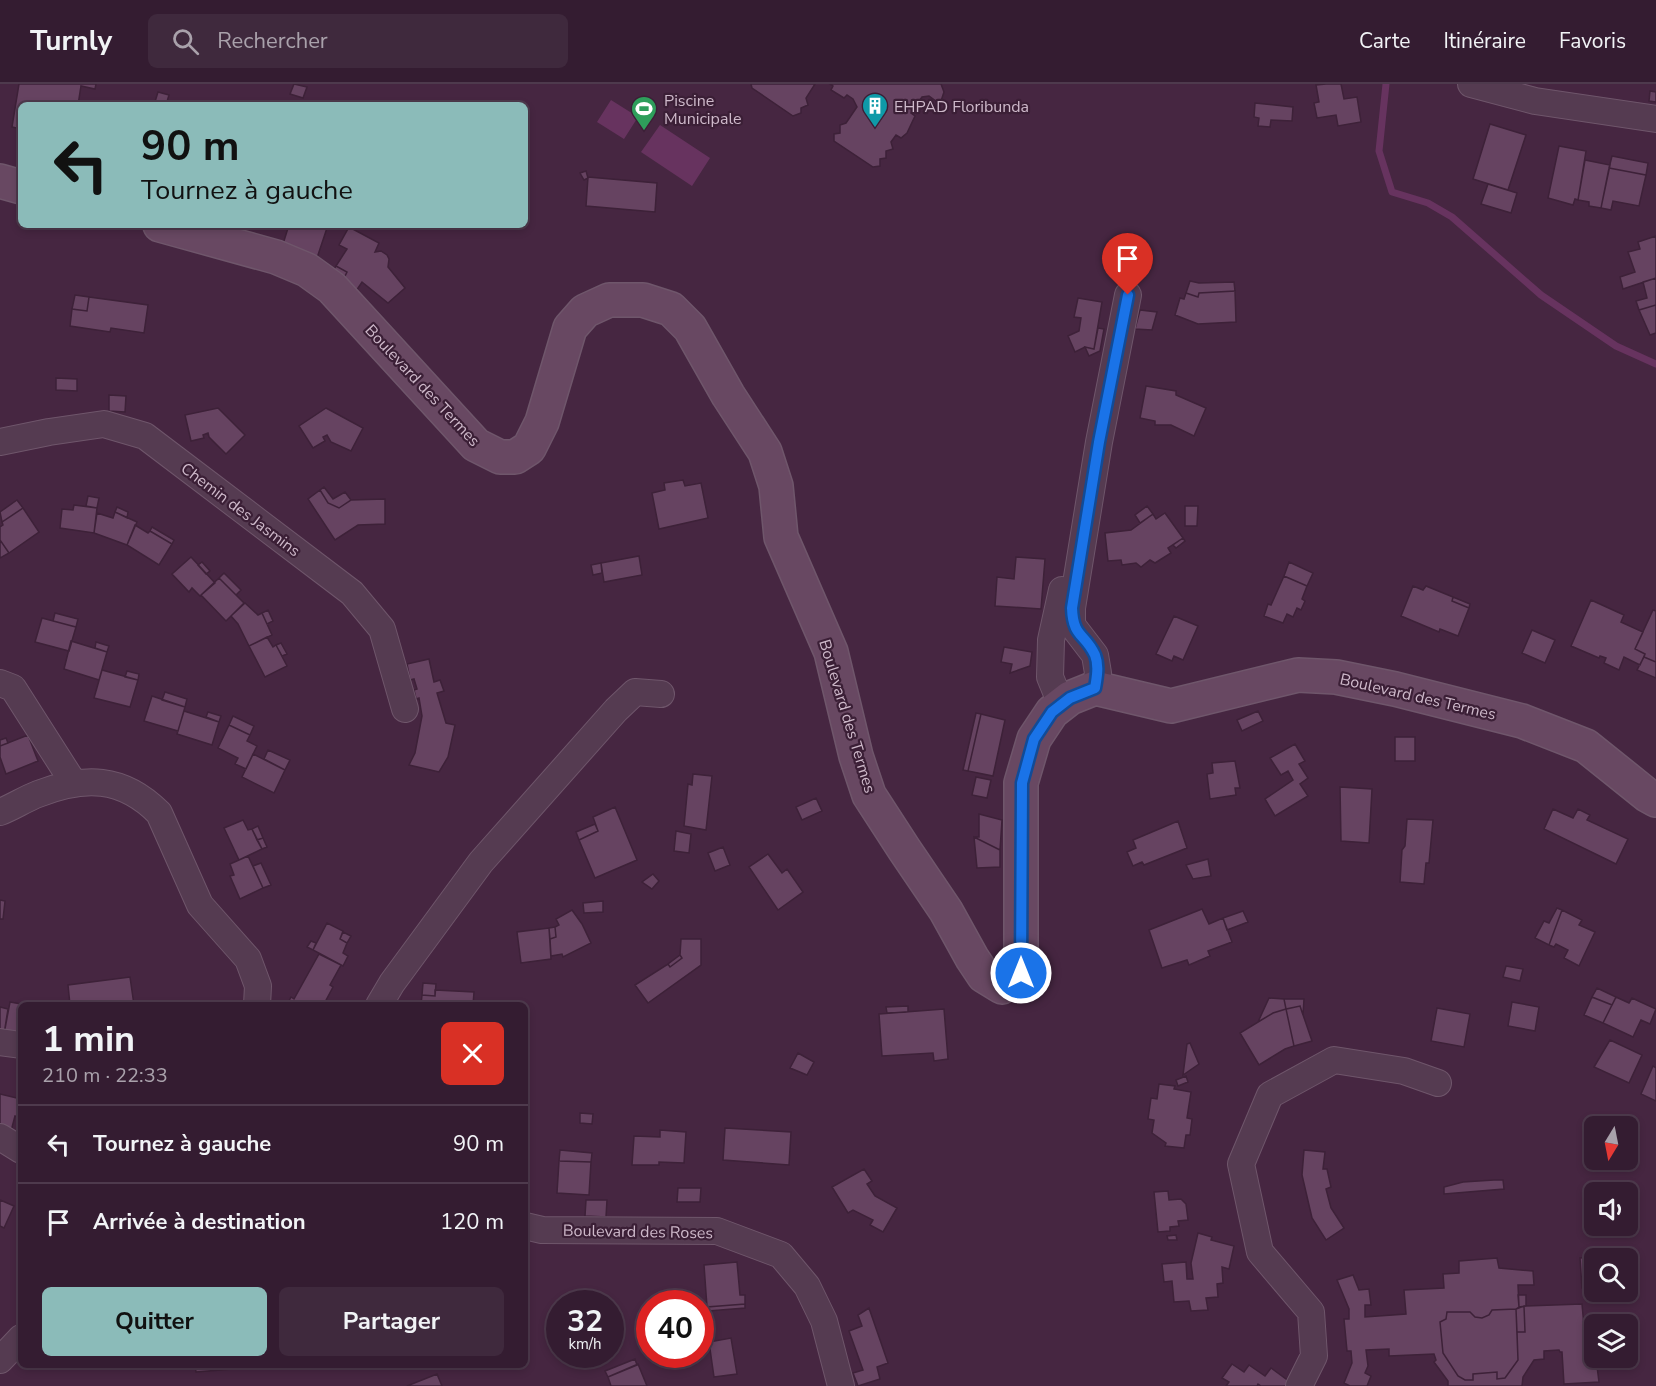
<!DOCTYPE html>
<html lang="fr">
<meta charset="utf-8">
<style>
:root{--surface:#341c31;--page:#3f293d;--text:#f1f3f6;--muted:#a9a1ab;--line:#4e3a4d;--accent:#8bbbb9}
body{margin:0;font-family:"Nunito Sans",sans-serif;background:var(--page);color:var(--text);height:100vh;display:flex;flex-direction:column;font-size:22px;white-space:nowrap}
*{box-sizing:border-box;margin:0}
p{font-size:20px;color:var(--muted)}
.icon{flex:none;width:33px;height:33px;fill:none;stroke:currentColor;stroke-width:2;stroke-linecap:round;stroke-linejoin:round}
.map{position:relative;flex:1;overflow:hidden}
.sheet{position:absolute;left:18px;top:918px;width:510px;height:366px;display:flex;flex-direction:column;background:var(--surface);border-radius:9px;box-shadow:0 3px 9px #0003,0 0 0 2px var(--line)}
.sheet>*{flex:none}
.top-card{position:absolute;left:18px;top:18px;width:510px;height:126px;border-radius:9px;box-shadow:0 3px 9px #0003,0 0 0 2px var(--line);background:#8bbbb9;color:#111;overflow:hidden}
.needle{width:39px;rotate:190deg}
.fabs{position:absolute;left:1584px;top:1032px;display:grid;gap:12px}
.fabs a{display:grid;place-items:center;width:54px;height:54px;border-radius:9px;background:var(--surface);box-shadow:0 3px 9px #0003,0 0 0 2px var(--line);font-size:30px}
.speed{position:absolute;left:546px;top:1206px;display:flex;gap:12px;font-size:30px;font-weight:700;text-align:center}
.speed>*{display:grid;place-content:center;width:78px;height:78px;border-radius:50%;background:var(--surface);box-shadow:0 3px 9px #0003,0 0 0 2px var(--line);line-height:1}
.speed small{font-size:15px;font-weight:400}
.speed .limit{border:9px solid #d22;background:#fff;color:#111}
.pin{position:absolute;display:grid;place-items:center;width:51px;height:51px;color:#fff;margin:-62px -26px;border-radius:50% 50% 50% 0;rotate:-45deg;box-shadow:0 0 6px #0007}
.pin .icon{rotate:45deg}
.me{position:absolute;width:66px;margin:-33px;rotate:0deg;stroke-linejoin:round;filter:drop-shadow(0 0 4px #0008)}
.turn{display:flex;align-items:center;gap:21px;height:126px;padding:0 24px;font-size:27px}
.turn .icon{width:78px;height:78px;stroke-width:2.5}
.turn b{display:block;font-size:42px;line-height:51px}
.round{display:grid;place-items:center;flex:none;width:63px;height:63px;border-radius:9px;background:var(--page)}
.overview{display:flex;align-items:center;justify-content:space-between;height:102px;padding:0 24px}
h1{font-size:36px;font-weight:700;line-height:45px}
.action{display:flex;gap:12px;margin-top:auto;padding:12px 24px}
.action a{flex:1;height:69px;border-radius:9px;background:var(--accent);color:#111;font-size:24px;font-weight:700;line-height:69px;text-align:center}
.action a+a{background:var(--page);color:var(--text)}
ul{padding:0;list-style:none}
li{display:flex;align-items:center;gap:18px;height:78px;padding:0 24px;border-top:2px solid var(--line)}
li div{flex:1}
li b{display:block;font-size:22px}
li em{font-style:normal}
header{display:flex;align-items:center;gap:36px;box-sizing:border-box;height:84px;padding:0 30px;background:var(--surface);border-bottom:2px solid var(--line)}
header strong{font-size:28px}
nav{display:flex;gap:33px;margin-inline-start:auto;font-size:21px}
.search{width:420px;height:54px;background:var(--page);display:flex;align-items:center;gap:15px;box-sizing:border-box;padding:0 21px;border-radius:9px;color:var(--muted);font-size:22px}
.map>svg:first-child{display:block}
.water{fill:#67335f}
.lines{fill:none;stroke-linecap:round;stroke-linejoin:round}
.stream{stroke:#67335f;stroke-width:7}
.building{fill:#664361;stroke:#3d2138;stroke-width:1.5}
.street-casing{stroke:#6f566b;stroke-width:28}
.secondary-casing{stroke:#6f566b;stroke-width:36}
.street{stroke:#553b51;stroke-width:26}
.secondary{stroke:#684862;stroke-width:33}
.route-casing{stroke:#114b97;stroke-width:15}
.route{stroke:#1a73e8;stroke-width:10}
.labels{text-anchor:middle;stroke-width:4.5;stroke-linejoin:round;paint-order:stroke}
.poi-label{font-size:16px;fill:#ceb9ca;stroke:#3b1f36;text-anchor:start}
.street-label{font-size:16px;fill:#ceb9ca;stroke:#3b1f36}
</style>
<header>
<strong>Turnly</strong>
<div class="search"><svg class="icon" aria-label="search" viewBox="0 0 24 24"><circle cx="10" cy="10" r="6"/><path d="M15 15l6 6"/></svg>Rechercher</div>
<nav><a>Carte</a><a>Itinéraire</a><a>Favoris</a></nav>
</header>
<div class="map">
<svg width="1656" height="1302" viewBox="0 0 1656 1302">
<rect width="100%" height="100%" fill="#462641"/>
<!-- water -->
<path class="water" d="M611,16L638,33L624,55L597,38Z
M660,41L710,74L692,102L641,68Z"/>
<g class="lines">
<!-- stream -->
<path class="stream" d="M1386,0L1379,67L1392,108L1428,119L1452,133L1541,211L1616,262L1656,280"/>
</g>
<!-- building -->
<path class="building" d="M19,0H96L95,5L81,2L78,21H21V45L12,43Z
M294,0L307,3L303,14L290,10Z
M751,0H815L806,14L808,21L801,24V29L793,32L752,4Z
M830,0H941L944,8L940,20L929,12L922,13L911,29L915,32L907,49L901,54L896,51L891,58L893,65L886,67V74L880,75V82L873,83L834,57V50L840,49V41L846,39L857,23L853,15L847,11L844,14L831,6L833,2Z
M1326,0H1341L1344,15L1357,13L1361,38L1338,42L1336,31L1317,34L1314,19L1319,18L1316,1Z
M1650,7L1656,8V18L1649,17Z
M158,8L169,11L166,21H154Z
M1255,19L1293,23L1292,37L1271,36L1270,43L1258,42L1259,34L1254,33Z
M1490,40L1526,51L1508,106L1473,95Z
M1559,62L1586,67L1578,116L1575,115L1573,121L1548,114Z
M1612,72L1648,79L1646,91L1609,84Z
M1585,76L1610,81L1601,124L1589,122V118L1578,116Z
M1609,84L1646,91L1639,122L1613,117L1611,126L1601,124Z
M586,87L588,94L584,96L580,89Z
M588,93L657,99L655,128L586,122Z
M1488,100L1517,109L1511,129L1481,120Z
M284,141H328L317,174L283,160L288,144L283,143Z
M349,143L379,159L375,168L381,167L387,171L389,175L388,183L405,204L388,219L362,198L354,210L342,198L347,188L336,182L347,165L339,161Z
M1656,152V194L1623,205L1620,193L1635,188L1628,168L1640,165L1638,158Z
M336,182L347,188L342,198L332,189Z
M1656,194V221L1639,226L1636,217L1647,214L1643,198Z
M1190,197L1199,199L1234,198L1235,207L1199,209L1198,213L1186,209Z
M1235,207L1236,238L1198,240L1175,231L1180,214L1184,215L1186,209L1198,213L1199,209Z
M75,211L89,213L87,227L72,225Z
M89,213L148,221L144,249L111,244L110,248L70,242L72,225L87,227Z
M1078,214L1102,218L1094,265L1085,263L1075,268L1068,252L1079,247L1081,234L1074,233Z
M1656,221V249L1650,251L1639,226Z
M1140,226L1157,228L1152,246L1135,245Z
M1098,244L1104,245L1100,267L1089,272L1085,263L1094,265Z
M56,294L77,295V307L56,306Z
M1146,302L1176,307V311L1206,324L1194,352L1171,341H1155V337L1140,334Z
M109,311L126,312L125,328L109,327Z
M218,324L245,351L226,370L209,353L208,349L203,351L204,354L191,357L185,331Z
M326,324L363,344L351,367L331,358L327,351L323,353L325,357L313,364L299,342Z
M683,396L685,402L701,399L708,434L659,445L652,409L665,406L664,399Z
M324,403L333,415L345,408L351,416L339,424L328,419L320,406Z
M320,406L328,419L339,424L351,416L385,415V440L358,441L335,456L308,415Z
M88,412L99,414L97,424L86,422Z
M17,416L23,424L2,438L0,428Z
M74,421L97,424L94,449L60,444L62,425L73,426Z
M1147,422L1153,430L1140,439L1135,431Z
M1185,422H1198L1197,442H1185Z
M117,423L128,428L127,434L115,428Z
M23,424L39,448L9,469L0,456V443L3,441L2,438Z
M115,428L137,438L127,461L94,449L97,429L113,434Z
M1165,429L1183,454L1168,464L1171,469L1155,479L1150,476L1141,483L1136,479L1122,481L1121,476L1108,477L1105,449L1131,446L1153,430L1156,435Z
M135,441L148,449L150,447L172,460L159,481L127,461Z
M152,443L174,456L172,460L150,447Z
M1183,454L1185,457L1176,464L1173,461Z
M0,456L9,469L0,474Z
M639,472L642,491L604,498L601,479Z
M191,473L215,499L200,512L192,504L189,508L172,490Z
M1016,473L1045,475L1041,525L995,522L997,493L1014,495Z
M202,478L210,487L206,490L198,481Z
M1289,478L1313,489L1307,502L1284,492Z
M601,479L602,489L593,491L591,481Z
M224,489L241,506L236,511L219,494Z
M1284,492L1307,502L1302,515L1305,517L1301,526L1297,524L1293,533L1287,530L1283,539L1264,532L1268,520L1271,521Z
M219,494L244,519L226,537L201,511Z
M1413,502L1423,506L1426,502L1453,513L1452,517L1469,524L1458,552L1440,545L1439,548L1401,532Z
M1453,513L1470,520L1469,524L1452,517Z
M1591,516L1624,531L1621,538L1643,548L1635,565L1645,570L1640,581L1624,573L1619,586L1604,579L1606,574L1600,572L1599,574L1571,562Z
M245,519L258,531L262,529L272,551L249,562L238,540L231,532Z
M268,526L273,537L267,540L262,529Z
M1653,526L1656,527V578L1644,573L1645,570L1635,565Z
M55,529L78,535L76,543L53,537Z
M1174,532L1198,542L1183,576L1174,572L1172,577L1156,570Z
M42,534L76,543L69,567L35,558Z
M1532,546L1555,556L1545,579L1522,569Z
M267,553L273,563L276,561L287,582L265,593L249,562Z
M71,557L107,568L99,596L64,585Z
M96,558L109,562L107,568L95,564Z
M281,559L287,570L282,572L276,561Z
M1004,563L1032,568L1030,582L1010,589L1012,580L1001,578Z
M1644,573L1656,578V594L1637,586Z
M429,575L434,598L440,596L444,607L437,609L446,639L455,641L448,673L439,688L409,681L415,669L422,632L419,614L416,615L414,606L417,605L414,595L410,596L407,580Z
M102,586L138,596L130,623L94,614Z
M127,587L139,590L138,596L125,593Z
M165,608L187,615L185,623L162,616Z
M152,612L185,623L178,647L144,637Z
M184,627L219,638L212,661L177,650Z
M1258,627L1263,637L1242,647L1237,636Z
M208,628L221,632L219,638L206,633Z
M976,629L981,630L968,687L963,686Z
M981,630L1005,636L993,692L968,687Z
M233,632L254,642L250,651L229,641Z
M229,641L250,651L247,657L257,662L246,685L235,680L238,674L218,664Z
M28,651L38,677L6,690L0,673V662Z
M1395,653H1415V677H1395Z
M6,654L8,659L0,662V656Z
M1295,660L1305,677L1299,680L1308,694L1300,700L1308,712L1275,732L1265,715L1293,696L1288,687L1281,691L1270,674Z
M268,666L290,676L285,686L264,675Z
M253,670L285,686L274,709L242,693Z
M1235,677L1240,704H1235L1236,711L1210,715L1207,690L1213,689L1212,679Z
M693,690L712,692L706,746L684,742L688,700L692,701Z
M976,693L991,696L987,714L972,711Z
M1340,703L1372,705L1369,759L1341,757Z
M816,714L822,727L802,736L796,723Z
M615,723L637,776L595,794L579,756L598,747L593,733Z
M1553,725L1573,734L1578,725L1590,731L1587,736L1628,755L1616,780L1544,745Z
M979,730L1002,736L1000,766L974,753H979Z
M1407,735L1433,736L1429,779H1426L1424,800L1400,798L1402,766L1405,762Z
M243,736L248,746L252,745L262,765L239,776L224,744Z
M1178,737L1187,764L1144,781L1142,778L1133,782L1127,768L1136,764L1133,756Z
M595,740L598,747L579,756L576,748Z
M258,742L263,754L257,756L252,745Z
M676,747L691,750L689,769L674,767Z
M974,753L1000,766V783L977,784Z
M263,754L267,763L262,765L257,756Z
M723,763L730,781L715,787L708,769Z
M768,770L782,789L787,785L803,808L778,826L749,783Z
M248,772L263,804L240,815L230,792L234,791L230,780Z
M1208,775L1211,792L1193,795L1186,781Z
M261,779L271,801L263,804L253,782Z
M653,790L659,797L652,805L642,798Z
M0,816L5,817L3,835H0Z
M603,817V828L584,829L583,819Z
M1557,824L1562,826L1549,861L1535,854L1544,837L1549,839Z
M1202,825L1209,840L1223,834L1232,858L1208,867L1210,872L1189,881L1187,876L1162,884L1149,846Z
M572,826L582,840L591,859L563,873L562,870L551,872L550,855L556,853L555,843L559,841L556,835Z
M1562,826L1582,836L1579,841L1595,848L1579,882L1564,874L1568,866L1556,860L1554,863L1549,861Z
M1243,827L1248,838L1227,846L1223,834Z
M327,839L343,847L340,855L347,859L343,869L348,872L343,882L313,866Z
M555,843L556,853L550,855L549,844Z
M549,844L551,875L521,879L517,848Z
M343,848L351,852L347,859L340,855Z
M681,855H701V881L648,919L635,901L668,880L670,883L682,874L680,871Z
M311,857L316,859L313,866L307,863Z
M319,870L341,881L330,901L333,903L325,918L323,917L321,921H287L291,913L294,915Z
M680,871L682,874L670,883L668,880Z
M1506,882L1523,885L1520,897L1503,893Z
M130,893L134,921H70L68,901Z
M423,899L436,900L435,912L422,911Z
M1597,904L1616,913L1612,921L1592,913Z
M435,906L474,908L473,921H421L422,911L435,912Z
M1592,913L1612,921L1603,939L1584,931Z
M1616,913L1629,919L1632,914L1656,925L1650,940L1641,936L1633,953L1603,939Z
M1269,914L1284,915L1286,925L1273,929L1258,938Z
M1284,915H1304L1303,931L1300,922L1286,925Z
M10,918L27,921H21V953L4,950Z
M1512,918L1539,923L1535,947L1508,942Z
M908,922V928L887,929L886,923Z
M1300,922L1312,957L1294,962L1286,925Z
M0,923L8,925L4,950L0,949Z
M1437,924L1470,930L1464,963L1431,957Z
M944,925L948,975L934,977L933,969L882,972L879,930Z
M1286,925L1294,962L1285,965L1259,981L1240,949L1273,929Z
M1610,956L1642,971L1629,999L1594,983Z
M1190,959L1199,980L1183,991L1187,960Z
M798,969L814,978L807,991L790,984Z
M1653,982L1656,984V1017L1641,1010Z
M1186,992L1188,998L1178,1002L1176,996Z
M1159,1000L1175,1002L1174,1005L1191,1008L1187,1034L1192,1035L1190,1051H1186L1184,1064L1165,1062L1166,1059L1152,1049L1154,1036L1148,1035L1151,1014L1157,1015Z
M0,1010L21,1015V1034L15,1032L10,1051L0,1045Z
M580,1029L593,1030L592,1040L580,1039Z
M725,1044L791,1048L789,1081L723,1076Z
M660,1046L686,1048L684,1079L659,1078V1081H632L634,1052L660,1053Z
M560,1066L592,1069L591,1078L559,1077Z
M1304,1066L1325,1068L1323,1085H1327L1331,1103L1326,1105L1331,1124L1344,1144L1326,1156L1312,1134L1302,1091Z
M559,1077L591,1078L589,1111L557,1109Z
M864,1085L872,1097L867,1100L875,1112L897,1124L883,1148L870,1141L873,1136L853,1126L848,1129L832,1103Z
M1494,1096H1503L1504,1105L1444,1110V1103L1463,1098Z
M678,1104H701L700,1118H677Z
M1168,1107L1169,1116L1181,1115L1186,1120L1188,1136L1178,1137L1179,1142L1170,1143V1147L1158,1148L1154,1108Z
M0,1116L14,1122L4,1144L0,1142Z
M586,1116H607L606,1133L585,1132Z
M1198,1149L1212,1153L1211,1156L1234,1162L1229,1185L1222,1183L1223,1199L1217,1200L1218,1213L1206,1214L1208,1226L1191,1227L1189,1217L1174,1218L1172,1197L1164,1198L1162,1180L1186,1178L1187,1195H1193L1191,1179Z
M1176,1151L1177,1156H1168L1167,1152Z
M1595,1173L1594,1204H1582L1580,1174Z
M1497,1174L1499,1184L1533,1187L1534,1201H1518L1519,1223L1516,1225L1492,1226L1489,1231L1482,1234L1475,1233L1470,1228H1447L1446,1235L1440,1238L1443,1269L1458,1292L1465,1296H1473V1290L1497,1288V1295L1505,1294L1518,1276L1517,1248H1525L1524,1222H1526L1582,1220L1584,1242L1594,1241V1274H1617V1281L1597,1282L1599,1298L1564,1300L1562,1268H1560L1559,1266L1544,1267V1275L1534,1276L1523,1293L1522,1302H1448V1297L1434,1278L1436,1276L1434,1270L1389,1272V1265L1366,1266L1368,1282L1365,1289L1371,1292L1367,1302H1350L1344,1299L1352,1279L1351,1267H1347L1344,1235H1349V1225L1337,1196L1353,1191L1359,1206L1369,1205L1371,1221H1365V1233L1406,1230L1404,1206L1444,1204L1443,1190L1459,1189V1177Z
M737,1178L740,1211H745V1220L707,1223L704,1181Z
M1518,1211H1526V1222L1519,1223Z
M745,1220V1224L708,1227L707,1223Z
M1524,1222L1525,1248H1517L1516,1225Z
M869,1224L888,1279L877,1283L880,1295L858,1302L853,1289L863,1286L849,1247L862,1242L858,1231Z
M1516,1225L1518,1276L1505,1294L1497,1295V1288L1473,1290V1296H1465L1458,1292L1443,1269L1440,1238L1446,1235L1447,1228H1470L1475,1233L1482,1234L1489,1231L1492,1226Z
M731,1254L737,1290L714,1293L709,1258Z
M635,1275L637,1281L608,1293L605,1287Z
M638,1280L647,1302H611L608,1293Z
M1232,1280L1244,1288L1249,1281L1265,1292L1271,1284L1290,1298L1288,1302H1261L1258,1300L1257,1302H1226L1229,1298L1222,1294Z
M195,1281H232V1285L196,1288Z
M437,1290L442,1302H407Z"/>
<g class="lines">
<defs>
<path id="street" d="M1471,0L1535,17L1656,35
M0,358L49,348L104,340L145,352L352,509L382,545L405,625
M0,599L13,604L73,698
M1095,604L1098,589L1095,571L1072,541V524L1099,358L1128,211
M1061,620L1050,593L1051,556L1062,506
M0,728C13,723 25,715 38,710C84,692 122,692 159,729L200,821L248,875L258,902L257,921
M379,921L392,899L481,778L616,626L635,608L661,610
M0,958L21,961
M0,1053L21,1066
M525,1142L542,1146L717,1147L781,1171L807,1202L824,1237L841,1302
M0,1276L21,1254
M1299,1302L1314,1272L1311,1228L1260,1168L1241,1080L1270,1011L1334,976L1404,987L1438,999"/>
<path id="secondary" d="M0,97L21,103
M160,141L276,173L307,186L332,204L476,361L500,373H515L529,364L542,338L570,244L585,227L609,216H643L671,225L690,244L728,311L765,368L776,402L781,453L831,568L856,672L869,711L904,765L946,827L972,874L984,892L1002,903L1021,889V699L1034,655L1052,628L1070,614L1095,604L1171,622L1298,591L1336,593L1395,605L1522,637L1586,662L1647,711L1656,716"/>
</defs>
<!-- street casing -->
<use href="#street" class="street-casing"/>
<!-- secondary casing -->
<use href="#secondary" class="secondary-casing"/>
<!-- street -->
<use href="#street" class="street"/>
<!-- secondary -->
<use href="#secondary" class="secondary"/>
</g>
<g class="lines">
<defs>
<path id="route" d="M1021,889L1022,699L1034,655L1052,628L1070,614L1095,604C1097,593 1099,581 1095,571C1085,549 1073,554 1072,524L1099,358L1128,211"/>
</defs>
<!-- route casing -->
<use href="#route" class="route-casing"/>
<!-- route -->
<use href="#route" class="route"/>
</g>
<!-- icons -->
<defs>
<symbol id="building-pin" viewBox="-11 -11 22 30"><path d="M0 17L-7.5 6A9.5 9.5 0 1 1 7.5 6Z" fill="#0f9aa8" stroke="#3b1f36"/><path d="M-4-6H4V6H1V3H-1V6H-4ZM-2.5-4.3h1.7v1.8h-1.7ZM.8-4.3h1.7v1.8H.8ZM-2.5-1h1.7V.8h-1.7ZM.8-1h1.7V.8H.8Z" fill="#fff"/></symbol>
<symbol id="stadium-pin" viewBox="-11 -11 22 30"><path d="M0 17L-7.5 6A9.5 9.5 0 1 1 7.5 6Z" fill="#2e9e5b" stroke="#3b1f36"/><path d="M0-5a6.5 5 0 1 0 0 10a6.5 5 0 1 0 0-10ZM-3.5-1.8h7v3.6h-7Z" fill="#fff"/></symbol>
</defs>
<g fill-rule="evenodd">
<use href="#building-pin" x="860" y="7" width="30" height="40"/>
<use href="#stadium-pin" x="629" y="10" width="30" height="40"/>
</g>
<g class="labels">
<!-- poi labels -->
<g class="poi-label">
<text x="664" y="22">Piscine<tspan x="664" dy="18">Municipale</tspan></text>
<text x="894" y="28">EHPAD Floribunda</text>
</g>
<!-- street labels -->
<g class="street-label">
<text transform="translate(423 301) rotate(47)" y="6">Boulevard des Termes</text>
<text transform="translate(241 425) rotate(37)" y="6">Chemin des Jasmins</text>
<text transform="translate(1418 612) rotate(13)" y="6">Boulevard des Termes</text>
<text transform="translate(848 632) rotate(73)" y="6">Boulevard des Termes</text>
<text transform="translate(638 1147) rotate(1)" y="6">Boulevard des Roses</text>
</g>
</g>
</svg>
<div class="fabs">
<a><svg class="needle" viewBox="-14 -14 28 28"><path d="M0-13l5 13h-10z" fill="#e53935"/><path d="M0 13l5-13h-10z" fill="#a9a1ab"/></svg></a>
<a><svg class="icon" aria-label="sound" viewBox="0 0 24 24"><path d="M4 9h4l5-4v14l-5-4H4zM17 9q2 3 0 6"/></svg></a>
<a><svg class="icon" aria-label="search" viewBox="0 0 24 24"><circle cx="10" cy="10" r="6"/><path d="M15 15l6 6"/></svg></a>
<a><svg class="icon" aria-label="layers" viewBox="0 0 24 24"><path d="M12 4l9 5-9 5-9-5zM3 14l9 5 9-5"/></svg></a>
</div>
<div class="speed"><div>32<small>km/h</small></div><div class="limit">40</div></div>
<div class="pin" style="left:1128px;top:211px;background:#d93025"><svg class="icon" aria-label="arrive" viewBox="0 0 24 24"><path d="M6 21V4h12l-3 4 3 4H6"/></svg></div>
<svg class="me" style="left:1021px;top:889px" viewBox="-20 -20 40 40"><circle r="17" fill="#1a73e8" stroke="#fff" stroke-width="3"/><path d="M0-11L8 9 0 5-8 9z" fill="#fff"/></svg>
<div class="top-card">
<div class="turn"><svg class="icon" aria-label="left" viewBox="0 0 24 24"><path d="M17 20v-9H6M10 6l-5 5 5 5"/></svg><div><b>90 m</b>Tournez à gauche</div></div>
</div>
<section class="sheet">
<div class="overview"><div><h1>1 min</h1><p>210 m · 22:33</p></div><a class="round" style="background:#d93025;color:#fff"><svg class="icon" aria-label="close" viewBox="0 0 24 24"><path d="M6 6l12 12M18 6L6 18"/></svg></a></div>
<ul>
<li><svg class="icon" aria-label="left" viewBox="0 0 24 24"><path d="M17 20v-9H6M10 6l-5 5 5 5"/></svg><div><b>Tournez à gauche</b></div><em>90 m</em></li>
<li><svg class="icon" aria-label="arrive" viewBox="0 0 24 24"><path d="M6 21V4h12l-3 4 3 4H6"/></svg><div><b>Arrivée à destination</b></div><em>120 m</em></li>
</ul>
<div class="action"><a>Quitter</a><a>Partager</a></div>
</section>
</div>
